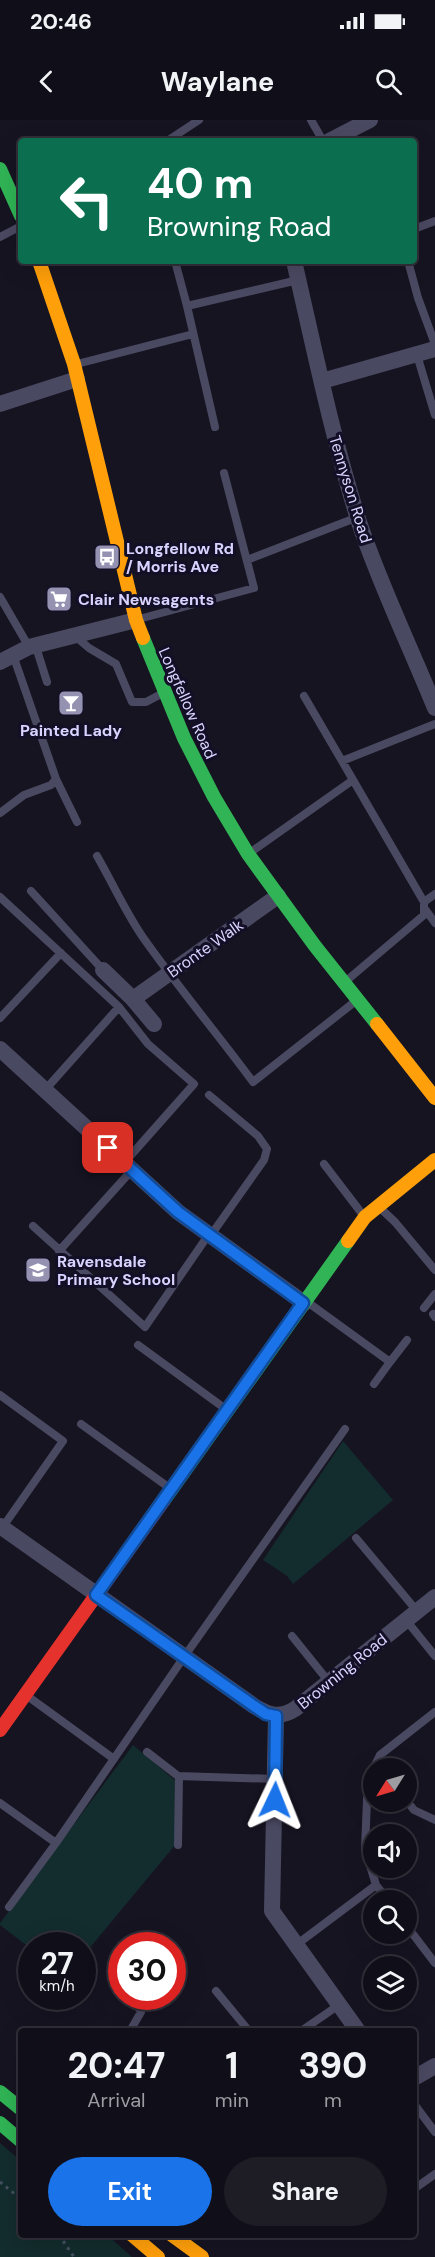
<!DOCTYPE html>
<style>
:root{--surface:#100f19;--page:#1e1d26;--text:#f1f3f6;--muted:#9c9ca2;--line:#302f38;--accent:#1a73e8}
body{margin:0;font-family:"DM Sans",sans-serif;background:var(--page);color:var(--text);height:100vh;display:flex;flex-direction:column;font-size:22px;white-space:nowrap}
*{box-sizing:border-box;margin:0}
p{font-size:20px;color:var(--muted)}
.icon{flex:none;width:33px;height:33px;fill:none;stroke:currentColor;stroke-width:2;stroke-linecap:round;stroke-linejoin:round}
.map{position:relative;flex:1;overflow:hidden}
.side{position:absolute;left:18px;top:1908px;width:399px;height:210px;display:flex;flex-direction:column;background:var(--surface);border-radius:6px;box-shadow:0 6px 24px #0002,0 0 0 2px var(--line)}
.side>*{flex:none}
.banner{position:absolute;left:18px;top:18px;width:399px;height:126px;border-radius:6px;box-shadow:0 6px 24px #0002,0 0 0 2px var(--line);background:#0b6e4f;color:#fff;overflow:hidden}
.needle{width:39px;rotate:233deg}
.tools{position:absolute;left:363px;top:1638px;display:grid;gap:12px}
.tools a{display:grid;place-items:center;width:54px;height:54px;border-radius:50%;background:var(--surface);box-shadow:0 6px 24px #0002,0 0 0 2px var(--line);font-size:30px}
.speed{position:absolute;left:18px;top:1812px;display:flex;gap:12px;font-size:30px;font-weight:700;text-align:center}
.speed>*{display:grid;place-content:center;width:78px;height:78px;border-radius:50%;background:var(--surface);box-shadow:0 6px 24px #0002,0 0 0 2px var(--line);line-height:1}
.speed small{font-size:15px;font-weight:400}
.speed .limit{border:9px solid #d22;background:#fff;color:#111}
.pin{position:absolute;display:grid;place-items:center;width:51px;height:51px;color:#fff;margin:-26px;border-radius:12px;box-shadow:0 3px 9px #0006}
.me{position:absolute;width:66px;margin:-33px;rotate:2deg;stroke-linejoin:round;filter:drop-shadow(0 0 4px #0008)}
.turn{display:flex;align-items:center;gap:21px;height:126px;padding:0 30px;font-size:27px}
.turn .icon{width:78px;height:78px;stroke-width:2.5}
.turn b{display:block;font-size:42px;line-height:51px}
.eta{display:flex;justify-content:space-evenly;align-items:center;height:102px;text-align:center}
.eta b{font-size:36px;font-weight:700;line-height:42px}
.action{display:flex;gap:12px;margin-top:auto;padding:12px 30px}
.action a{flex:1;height:69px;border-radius:36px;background:var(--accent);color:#fff;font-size:24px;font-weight:700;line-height:69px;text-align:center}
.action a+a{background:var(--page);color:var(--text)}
.status{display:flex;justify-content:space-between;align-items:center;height:42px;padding:0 30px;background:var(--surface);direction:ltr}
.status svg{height:16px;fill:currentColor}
header{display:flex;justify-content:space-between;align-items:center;height:78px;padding:0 30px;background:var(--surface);font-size:27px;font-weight:700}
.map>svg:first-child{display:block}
.green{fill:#132c2d}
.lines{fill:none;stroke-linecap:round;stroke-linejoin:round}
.path{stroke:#44505f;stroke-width:3;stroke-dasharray:3 4.5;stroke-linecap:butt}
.lane{stroke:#4a4962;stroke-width:8}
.street{stroke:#4a4962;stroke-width:16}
.fast{stroke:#30b455;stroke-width:14}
.slow{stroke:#ff9f0a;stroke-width:14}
.jam{stroke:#e5322d;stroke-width:14}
.route-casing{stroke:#114b97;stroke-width:15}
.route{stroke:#1a73e8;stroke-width:10}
.labels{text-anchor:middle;stroke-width:6;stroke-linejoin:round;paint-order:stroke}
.street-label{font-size:16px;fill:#d9d4ff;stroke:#130f26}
.poi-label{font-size:16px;font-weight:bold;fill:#d9d4ff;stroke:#130f26;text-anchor:start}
</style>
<div class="status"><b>20:46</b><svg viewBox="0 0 49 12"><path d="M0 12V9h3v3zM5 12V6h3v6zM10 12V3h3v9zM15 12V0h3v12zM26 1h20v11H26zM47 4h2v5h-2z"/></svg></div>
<header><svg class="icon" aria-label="back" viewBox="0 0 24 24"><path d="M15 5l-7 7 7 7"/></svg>Waylane<svg class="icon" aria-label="search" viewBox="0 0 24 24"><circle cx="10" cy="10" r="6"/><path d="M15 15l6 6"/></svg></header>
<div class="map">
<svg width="435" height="2137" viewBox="0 0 435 2137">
<rect width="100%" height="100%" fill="#161421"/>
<!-- green -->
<path class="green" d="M343,1321L393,1380L293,1464L287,1456L263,1440Z
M133,1625L182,1666L181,1718L83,1836L82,1826H32L31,1829L0,1805V1803Z
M0,2023L21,2041V2115H107L132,2137H0Z"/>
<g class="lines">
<!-- path -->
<path class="path" d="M0,2062L21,2079
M59,2115L74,2137"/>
<!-- lane -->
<path class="lane" d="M311,0L323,21
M167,21L199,0
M414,109L435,101
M0,117L21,106
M175,141L187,186L298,160
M408,141L418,178L435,224
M187,186L215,307
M417,235L435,295
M77,244L193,214
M247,440L358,397
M0,477L29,527
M139,499L254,468L224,353
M75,516L89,528L116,544L132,582H146L163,573
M36,527L47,562
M304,576L342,641L435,604
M342,641L424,782V795L346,861
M56,659L77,702
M0,693L24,675L51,665L56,659L13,535
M251,732L353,660
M97,736C112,762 125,791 142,816C177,866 217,913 253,962L357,880
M31,771L103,850
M0,777L119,887L148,924L194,964L124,1043
M424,782L435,774
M425,789L435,803
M0,898L61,833
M45,970L119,887
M209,975L258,1016L267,1029L264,1040L211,1115
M324,1044L363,1095
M379,1087L395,1102L435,1150
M33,1106L145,1207L209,1114
M59,1131L132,1050
M306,1181L390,1242L374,1264
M424,1188L435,1174
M433,1194L435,1197
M138,1225L227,1290
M390,1242L407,1220
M0,1275L63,1321L2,1408
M81,1304L171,1369
M356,1418L417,1491
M406,1500L435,1536
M292,1516L329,1562
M26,1575L114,1639
M147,1632L178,1656L275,1659
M376,1643L380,1635L435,1592
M406,1680L414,1690L435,1700
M0,1683L56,1723L9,1787
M56,1723L184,1537L345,1309
M178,1725L179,1656
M376,1765L365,1729L368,1656L376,1643L380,1648
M406,1805L435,1843
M296,1825L376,1765L388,1780
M216,1871L249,1911
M130,1911L141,1892L131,1876
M301,1911L339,1885
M414,1984L435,2012
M414,2069L435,2054"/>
<!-- street -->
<path class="street" d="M329,21L370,0
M294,141C314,228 332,316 359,402C380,465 410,526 435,588
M322,261L435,229
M0,284L77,259
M0,542L29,527L136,500
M103,850L133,879L154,904
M133,879L278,776
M0,929L178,1092L304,1183
M0,1406L254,1586C269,1595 279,1599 295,1589L435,1477
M276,1596L272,1791L358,1911
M414,1958L435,1946"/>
<!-- fast -->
<path class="fast" d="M0,49L21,96
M143,518L184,618L214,677L248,734L315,826L377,904
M164,1380L348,1121
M0,1972L21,1989
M0,2003L21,2021"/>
<!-- slow -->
<path class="slow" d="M39,141L74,244L136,500L143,518
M377,904L435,978
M348,1121L365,1097L435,1040
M132,2115L158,2137
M172,2115L202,2137"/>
<!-- jam -->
<path class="jam" d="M0,1610L164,1380"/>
</g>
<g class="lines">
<defs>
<path id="route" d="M108,1028L178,1092L303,1183L96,1475L254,1586L266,1594L276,1596L275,1680"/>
</defs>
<!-- route casing -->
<use href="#route" class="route-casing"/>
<!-- route -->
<use href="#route" class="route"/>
</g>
<!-- icons -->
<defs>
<symbol id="bus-square" viewBox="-11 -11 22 22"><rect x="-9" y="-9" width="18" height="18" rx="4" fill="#9591b1" stroke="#130f26"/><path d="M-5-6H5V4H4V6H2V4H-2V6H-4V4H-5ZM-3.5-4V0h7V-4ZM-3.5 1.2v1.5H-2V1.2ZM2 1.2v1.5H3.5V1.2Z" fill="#fff"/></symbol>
<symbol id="supermarket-square" viewBox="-11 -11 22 22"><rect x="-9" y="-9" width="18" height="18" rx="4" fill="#9591b1" stroke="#130f26"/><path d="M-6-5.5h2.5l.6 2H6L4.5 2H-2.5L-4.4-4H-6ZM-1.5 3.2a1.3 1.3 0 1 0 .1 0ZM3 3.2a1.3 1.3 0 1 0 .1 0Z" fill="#fff"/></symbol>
<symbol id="bar-square" viewBox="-11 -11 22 22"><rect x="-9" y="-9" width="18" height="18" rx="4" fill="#9591b1" stroke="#130f26"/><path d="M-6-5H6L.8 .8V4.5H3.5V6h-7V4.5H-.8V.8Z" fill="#fff"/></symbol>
<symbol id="school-square" viewBox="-11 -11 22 22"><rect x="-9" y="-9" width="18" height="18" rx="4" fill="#9591b1" stroke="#130f26"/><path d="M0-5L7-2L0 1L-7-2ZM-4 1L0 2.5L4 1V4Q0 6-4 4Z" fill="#fff"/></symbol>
</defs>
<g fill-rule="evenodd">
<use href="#bus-square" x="92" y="422" width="30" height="30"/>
<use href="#supermarket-square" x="44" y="464" width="30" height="30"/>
<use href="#bar-square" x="56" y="568" width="30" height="30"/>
<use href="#school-square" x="23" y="1135" width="30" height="30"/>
</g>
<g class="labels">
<!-- street labels -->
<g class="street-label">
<text transform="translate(351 369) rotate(73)" y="6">Tennyson Road</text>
<text transform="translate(188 583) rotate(66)" y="6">Longfellow Road</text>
<text transform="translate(205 828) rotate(-35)" y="6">Bronte Walk</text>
<text transform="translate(342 1551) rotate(-39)" y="6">Browning Road</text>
</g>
<!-- poi labels -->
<g class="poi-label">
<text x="126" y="434">Longfellow Rd<tspan x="126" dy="18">/ Morris Ave</tspan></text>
<text x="78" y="485">Clair Newsagents</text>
<text x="71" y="616" text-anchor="middle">Painted Lady</text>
<text x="57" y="1147">Ravensdale<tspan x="57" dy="18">Primary School</tspan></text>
</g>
</g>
</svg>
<div class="tools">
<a><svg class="needle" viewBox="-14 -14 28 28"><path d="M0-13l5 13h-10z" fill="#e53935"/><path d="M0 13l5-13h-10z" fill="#9c9ca2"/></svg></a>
<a><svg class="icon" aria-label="sound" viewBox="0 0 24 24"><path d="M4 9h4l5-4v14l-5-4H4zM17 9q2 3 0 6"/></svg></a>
<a><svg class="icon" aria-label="search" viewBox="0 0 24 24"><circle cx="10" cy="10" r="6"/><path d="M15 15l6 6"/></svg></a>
<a><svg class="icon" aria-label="layers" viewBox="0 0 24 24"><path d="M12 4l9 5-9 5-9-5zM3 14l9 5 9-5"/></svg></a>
</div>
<div class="speed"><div>27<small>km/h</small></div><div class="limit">30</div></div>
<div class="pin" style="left:108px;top:1028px;background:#d93025"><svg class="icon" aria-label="arrive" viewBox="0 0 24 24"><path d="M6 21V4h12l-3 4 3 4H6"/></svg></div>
<svg class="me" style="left:275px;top:1680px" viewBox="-20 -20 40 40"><path d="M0-17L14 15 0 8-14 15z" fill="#1a73e8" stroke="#fff" stroke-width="4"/></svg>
<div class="banner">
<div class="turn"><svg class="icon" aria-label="left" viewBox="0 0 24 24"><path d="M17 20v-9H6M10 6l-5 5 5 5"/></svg><div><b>40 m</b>Browning Road</div></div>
</div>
<section class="side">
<div class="eta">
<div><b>20:47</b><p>Arrival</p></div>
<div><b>1</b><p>min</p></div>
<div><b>390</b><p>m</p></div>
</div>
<div class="action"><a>Exit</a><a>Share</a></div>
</section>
</div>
